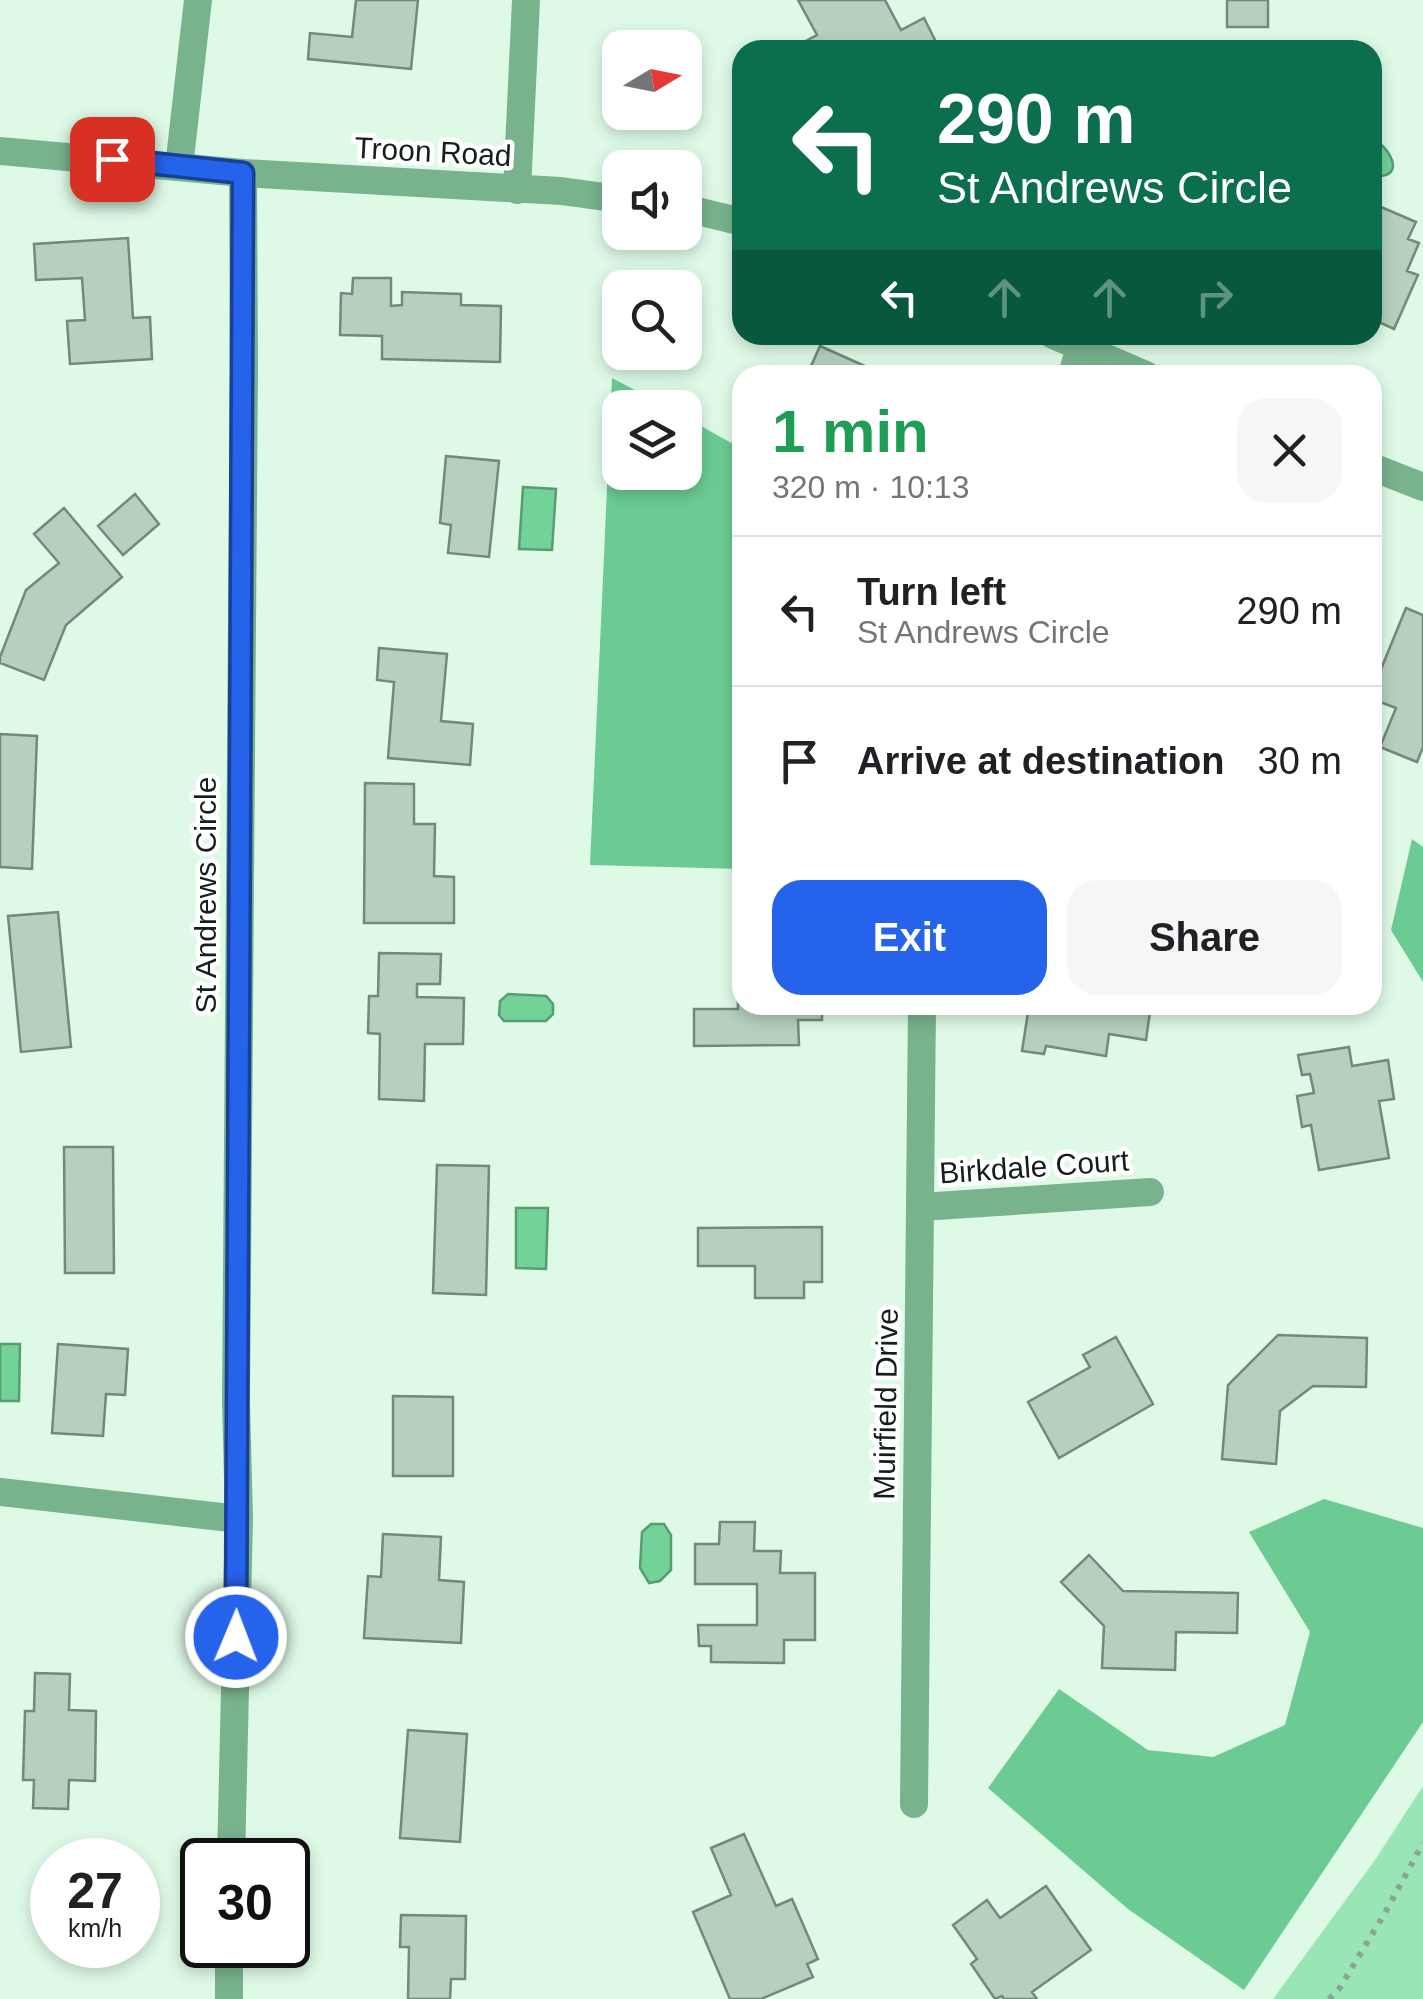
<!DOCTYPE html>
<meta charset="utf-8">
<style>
:root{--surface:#fff;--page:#f6f6f6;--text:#202124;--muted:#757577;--line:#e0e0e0;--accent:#2563eb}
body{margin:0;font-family:Arial,sans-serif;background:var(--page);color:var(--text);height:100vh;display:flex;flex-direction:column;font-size:38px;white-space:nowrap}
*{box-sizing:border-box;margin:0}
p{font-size:32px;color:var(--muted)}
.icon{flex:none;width:55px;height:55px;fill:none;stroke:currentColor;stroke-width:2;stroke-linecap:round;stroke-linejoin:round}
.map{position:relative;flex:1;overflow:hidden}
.sheet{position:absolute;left:732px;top:365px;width:650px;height:650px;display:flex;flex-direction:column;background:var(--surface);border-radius:30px;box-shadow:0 5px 15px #0003}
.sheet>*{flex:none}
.top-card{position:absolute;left:732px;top:40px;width:650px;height:305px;border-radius:30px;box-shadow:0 5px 15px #0003;background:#0b6e4f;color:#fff;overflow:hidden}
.needle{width:65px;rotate:80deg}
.controls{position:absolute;left:602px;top:30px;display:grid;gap:20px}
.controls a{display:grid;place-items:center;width:100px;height:100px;border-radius:20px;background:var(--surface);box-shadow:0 5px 15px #0003;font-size:50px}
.speed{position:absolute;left:30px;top:1838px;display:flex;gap:20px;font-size:50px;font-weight:700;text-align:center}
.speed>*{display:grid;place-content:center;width:130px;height:130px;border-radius:50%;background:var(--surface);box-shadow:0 5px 15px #0003;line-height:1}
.speed small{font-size:25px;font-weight:400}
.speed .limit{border:5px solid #111;border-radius:15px;background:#fff;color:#111}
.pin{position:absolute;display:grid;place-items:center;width:85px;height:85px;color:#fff;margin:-42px;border-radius:20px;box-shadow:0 5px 15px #0006}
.me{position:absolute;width:110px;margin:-55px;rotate:1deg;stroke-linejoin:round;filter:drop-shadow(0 0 8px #0008)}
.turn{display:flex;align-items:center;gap:35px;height:210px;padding:0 40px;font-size:45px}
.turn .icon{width:130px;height:130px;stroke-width:2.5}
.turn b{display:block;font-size:70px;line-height:85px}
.lanes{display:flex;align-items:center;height:95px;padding:0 40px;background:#0003;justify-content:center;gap:50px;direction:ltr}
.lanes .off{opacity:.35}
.round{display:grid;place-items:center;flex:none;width:105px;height:105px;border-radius:30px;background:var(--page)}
.overview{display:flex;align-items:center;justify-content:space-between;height:170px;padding:0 40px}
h1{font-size:60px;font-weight:700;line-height:75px;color:#1e9e55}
.action{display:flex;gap:20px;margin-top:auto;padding:20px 40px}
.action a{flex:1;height:115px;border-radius:30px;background:var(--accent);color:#fff;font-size:40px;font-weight:700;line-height:115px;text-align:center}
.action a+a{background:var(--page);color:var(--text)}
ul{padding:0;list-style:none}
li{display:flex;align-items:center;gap:30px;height:150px;padding:0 40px;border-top:2px solid var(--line)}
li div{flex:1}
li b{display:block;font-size:38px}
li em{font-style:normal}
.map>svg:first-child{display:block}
.green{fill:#9ae5b5}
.forest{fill:#6ccb92}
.water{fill:#73d298;stroke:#579c72;stroke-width:2.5}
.building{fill:#b5d0be;stroke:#718a79;stroke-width:2.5}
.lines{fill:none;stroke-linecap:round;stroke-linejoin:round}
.path{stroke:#8da294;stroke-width:6;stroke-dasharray:5 8;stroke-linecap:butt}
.minor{stroke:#78b38d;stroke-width:28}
.route-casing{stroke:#184099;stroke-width:25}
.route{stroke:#2563eb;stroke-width:18}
.labels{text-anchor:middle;stroke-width:9;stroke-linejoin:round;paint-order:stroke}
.street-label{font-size:30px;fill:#151f19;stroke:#fff}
</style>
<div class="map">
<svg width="1423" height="1999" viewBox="0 0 1423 1999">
<rect width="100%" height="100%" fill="#defae7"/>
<!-- green -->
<path class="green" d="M1423,1786V1999H1273L1375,1860Z"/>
<!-- forest -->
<path class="forest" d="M612,378L667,407L620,408V472H685V417L742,449V869L590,865Z
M1412,839L1423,847V982L1391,930Z
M1324,1499L1423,1528V1722L1244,1990L1128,1909L988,1788L1059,1689L1148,1750L1213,1757L1285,1725L1310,1632L1249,1532Z"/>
<!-- water -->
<path class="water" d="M1372,138C1390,147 1407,178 1375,176Z
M523,487L556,489L552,550L519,549Z
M508,994L546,996L553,1004V1014L546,1021H504L499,1015L500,1001Z
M516,1208H548L546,1269L516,1268Z
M0,1344H20L19,1401H0Z
M651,1524H664L671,1535V1570L660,1581L649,1583L640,1568L642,1532Z"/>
<!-- building -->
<path class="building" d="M356,0H418L411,69L308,59L310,33L352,37Z
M798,0H885L901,30L924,18L940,50H801L798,45L817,35Z
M1227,0H1268V27H1227Z
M1381,207L1416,222L1408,239L1419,243L1407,271L1418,275L1394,329L1372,319V226Z
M128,238L133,318L150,317L152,359L70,364L67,321L85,320L82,278L36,280L34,244Z
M353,278H391V306L402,305V292L461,294V305L501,306L500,362L382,359V336L340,335L341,293L352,294Z
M820,346L885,375H807Z
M446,456L499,461L489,557L448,553L451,525L440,523Z
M135,494L159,524L123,555L98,526Z
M64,508L122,577L66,625L44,680L0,663V657L26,590L59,563L34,534Z
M1406,608L1423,615V747L1417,762L1380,747L1396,708L1372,699V691Z
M379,648L447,654L441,721L473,724L470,765L388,758L394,682L377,680Z
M0,734L37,736L32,869L0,867Z
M365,783L414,784V824H435L434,876L454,877V923H364Z
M58,912L71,1047L21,1052L8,916Z
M379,953L441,954L440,984H417V997L464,998L463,1044H425L424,1101L379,1099L380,1034L368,1033L369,996H378Z
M737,955H742V1005H822V1020H798L799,1045L694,1046V1009H738Z
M1064,1005H1133L1132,1008L1150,1012L1146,1040L1109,1034L1106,1056L1046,1046L1044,1054L1022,1051L1029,1006L1063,1012Z
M1349,1047L1352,1066L1388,1060L1394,1099L1379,1101L1389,1158L1319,1170L1311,1125L1302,1127L1297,1096L1314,1093L1310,1074L1302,1075L1298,1055Z
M64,1147H113L114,1273H65Z
M437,1165L489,1166L486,1295L433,1293Z
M822,1227V1282H804V1298H755V1266H698V1228Z
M1278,1335L1367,1338L1366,1387L1313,1386L1280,1411L1276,1464L1222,1459L1228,1385Z
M1116,1337L1153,1404L1059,1458L1028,1402L1090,1367L1083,1355Z
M58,1344L128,1349L125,1395L106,1394L103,1436L52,1433Z
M393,1396L453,1397V1476H393Z
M720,1522H755L754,1551H781L780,1573H815V1640H784V1663L711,1662V1646H699L698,1625H757V1584H695V1544H719Z
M383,1534L441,1537L439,1580L464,1582L461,1643L364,1638L368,1576L381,1577Z
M1089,1555L1123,1591L1238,1593L1237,1633L1176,1632L1175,1670L1102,1668L1104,1626L1061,1582Z
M35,1673L70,1674L69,1710L96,1711L95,1781L69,1780L68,1809L33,1808L34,1780H23L25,1711H34Z
M408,1730L467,1734L460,1842L400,1838Z
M744,1834L776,1906L792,1899L818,1959L807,1964L813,1977L761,1999H730L693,1912L731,1895L711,1848Z
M1046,1886L1091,1950L1032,1992L1037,1999H1004L1002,1996L995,1999L971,1964L977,1959L953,1925L987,1900L1000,1918Z
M401,1915L466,1916L465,1979H451L450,1999H408L409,1947H400Z"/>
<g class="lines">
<!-- path -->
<path class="path" d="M1329,1999L1339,1989L1385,1913L1423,1843"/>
<!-- minor -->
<path class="minor" d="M0,151L243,173L561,191L620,199
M179,167L198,0
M517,190L526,0
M685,208L742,222
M1053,335L1146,375
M1072,375L1080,347
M1372,467L1423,487
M921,1207L1150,1192
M0,1492L239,1519
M914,1804L922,1005
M231,1860L239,1519L236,1402L244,368L243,173
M229,1999V1945"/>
</g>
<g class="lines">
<defs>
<path id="route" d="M112,159L243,173L236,1637"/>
</defs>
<!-- route casing -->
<use href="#route" class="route-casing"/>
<!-- route -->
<use href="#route" class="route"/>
</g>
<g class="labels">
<!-- street labels -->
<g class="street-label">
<text transform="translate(433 152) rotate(3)" y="10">Troon Road</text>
<text transform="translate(206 895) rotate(-90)" y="10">St Andrews Circle</text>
<text transform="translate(1034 1167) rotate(-4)" y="10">Birkdale Court</text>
<text transform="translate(886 1404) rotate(-89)" y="10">Muirfield Drive</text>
</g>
</g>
</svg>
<div class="controls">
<a><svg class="needle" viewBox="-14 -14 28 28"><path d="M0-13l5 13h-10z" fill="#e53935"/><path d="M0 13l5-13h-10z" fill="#757577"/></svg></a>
<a><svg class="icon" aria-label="sound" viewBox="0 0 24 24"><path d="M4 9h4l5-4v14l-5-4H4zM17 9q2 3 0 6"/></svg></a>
<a><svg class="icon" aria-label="search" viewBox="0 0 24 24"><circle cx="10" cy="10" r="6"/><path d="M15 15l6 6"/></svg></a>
<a><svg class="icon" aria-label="layers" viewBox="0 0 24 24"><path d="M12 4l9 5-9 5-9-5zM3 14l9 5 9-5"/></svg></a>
</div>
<div class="speed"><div>27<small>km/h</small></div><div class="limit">30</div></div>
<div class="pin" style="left:112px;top:159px;background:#d93025"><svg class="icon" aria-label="arrive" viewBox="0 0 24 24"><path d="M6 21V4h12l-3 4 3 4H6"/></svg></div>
<svg class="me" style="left:236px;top:1637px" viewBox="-20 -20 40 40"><circle r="17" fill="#2563eb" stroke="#fff" stroke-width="3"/><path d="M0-11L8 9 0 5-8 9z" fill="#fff"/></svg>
<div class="top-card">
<div class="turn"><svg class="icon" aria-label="left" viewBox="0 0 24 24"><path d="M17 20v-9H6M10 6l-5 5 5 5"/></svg><div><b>290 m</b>St Andrews Circle</div></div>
<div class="lanes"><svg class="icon" aria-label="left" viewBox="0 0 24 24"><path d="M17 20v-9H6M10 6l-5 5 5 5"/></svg><svg class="icon off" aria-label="ahead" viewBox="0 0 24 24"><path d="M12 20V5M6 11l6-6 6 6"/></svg><svg class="icon off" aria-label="ahead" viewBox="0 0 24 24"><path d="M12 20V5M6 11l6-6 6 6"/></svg><svg class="icon off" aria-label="right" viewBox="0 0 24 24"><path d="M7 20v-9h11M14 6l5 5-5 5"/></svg></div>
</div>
<section class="sheet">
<div class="overview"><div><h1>1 min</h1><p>320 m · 10:13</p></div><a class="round"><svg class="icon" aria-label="close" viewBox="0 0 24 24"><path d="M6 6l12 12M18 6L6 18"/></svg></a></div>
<ul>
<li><svg class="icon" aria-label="left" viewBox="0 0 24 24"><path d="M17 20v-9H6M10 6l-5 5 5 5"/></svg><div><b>Turn left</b><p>St Andrews Circle</p></div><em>290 m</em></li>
<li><svg class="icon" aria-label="arrive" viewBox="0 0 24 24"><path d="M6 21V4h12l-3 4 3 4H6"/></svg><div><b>Arrive at destination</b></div><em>30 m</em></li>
</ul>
<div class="action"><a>Exit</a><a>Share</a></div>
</section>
</div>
